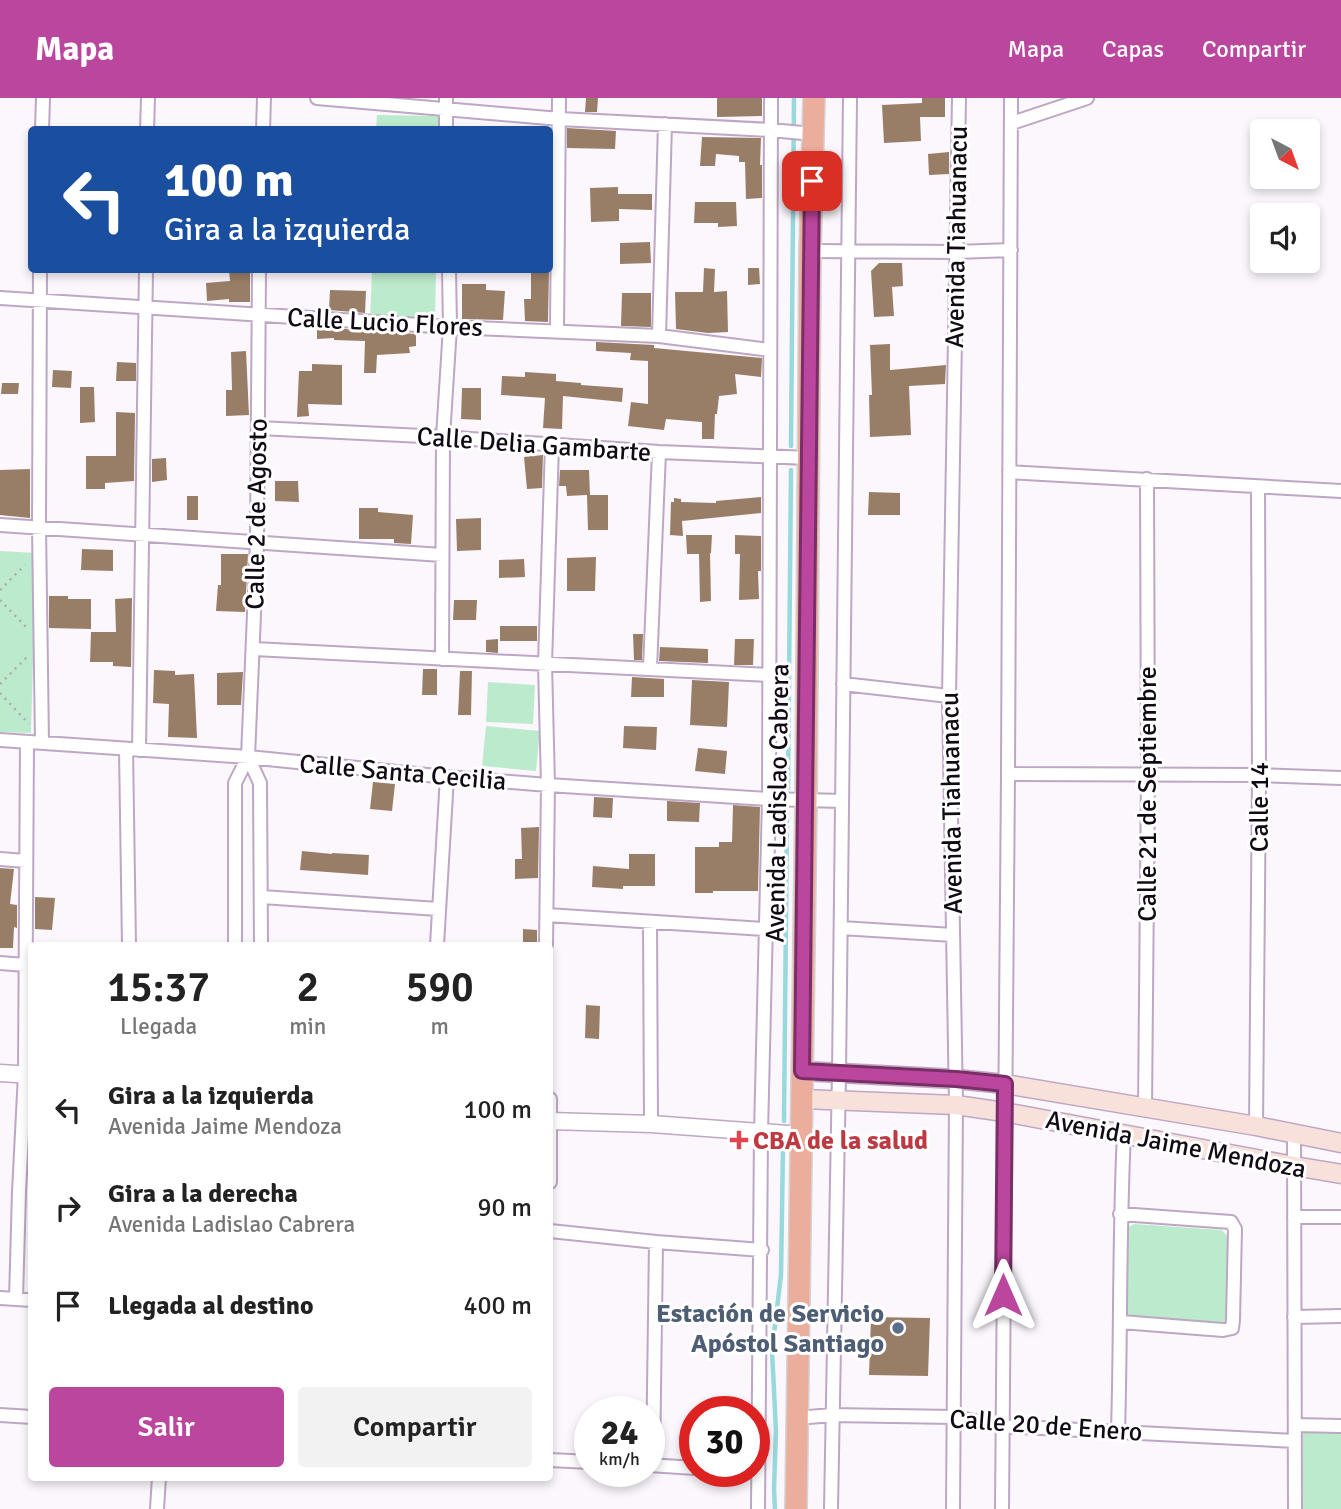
<!DOCTYPE html>
<html lang="es">
<meta charset="utf-8">
<style>
:root{--surface:#fff;--page:#f2f2f2;--text:#222;--muted:#767676;--accent:#bb469e}
body{margin:0;font-family:Signika,sans-serif;background:var(--page);color:var(--text);height:100vh;display:flex;flex-direction:column;font-size:26px;white-space:nowrap}
*{box-sizing:border-box;margin:0}
p{font-size:23px;color:var(--muted)}
.icon{flex:none;width:38px;height:38px;fill:none;stroke:currentColor;stroke-width:2;stroke-linecap:round;stroke-linejoin:round}
.map{position:relative;flex:1;overflow:hidden}
.details{position:absolute;left:28px;top:844px;width:525px;height:539px;display:flex;flex-direction:column;background:var(--surface);border-radius:7px;box-shadow:0 4px 10px #0003}
.details>*{flex:none}
.banner{position:absolute;left:28px;top:28px;width:525px;height:147px;border-radius:7px;box-shadow:0 4px 10px #0003;background:#1a4fa0;color:#fff;overflow:hidden}
.needle{width:46px;rotate:139deg}
.tools{position:absolute;left:1250px;top:21px;display:grid;gap:14px}
.tools a{display:grid;place-items:center;width:70px;height:70px;border-radius:7px;background:var(--surface);box-shadow:0 4px 10px #0003;font-size:35px}
.speed{position:absolute;left:574px;top:1298px;display:flex;gap:14px;font-size:35px;font-weight:700;text-align:center}
.speed>*{display:grid;place-content:center;width:91px;height:91px;border-radius:50%;background:var(--surface);box-shadow:0 4px 10px #0003;line-height:1}
.speed small{font-size:18px;font-weight:400}
.speed .limit{border:10px solid #d22;background:#fff;color:#111}
.pin{position:absolute;display:grid;place-items:center;width:60px;height:60px;color:#fff;margin:-30px;border-radius:14px;box-shadow:0 4px 10px #0006}
.me{position:absolute;width:77px;margin:-38px;rotate:0deg;stroke-linejoin:round;filter:drop-shadow(0 0 5px #0008)}
.turn{display:flex;align-items:center;gap:24px;height:147px;padding:0 21px;font-size:32px}
.turn .icon{width:91px;height:91px;stroke-width:2.5}
.turn b{display:block;font-size:49px;line-height:60px}
.eta{display:flex;justify-content:space-evenly;align-items:center;height:119px;text-align:center}
.eta b{font-size:42px;font-weight:600;line-height:49px}
.cta{display:flex;gap:14px;margin-top:auto;padding:14px 21px}
.cta a{flex:1;height:80px;border-radius:7px;background:var(--accent);color:#fff;font-size:28px;font-weight:600;line-height:80px;text-align:center}
.cta a+a{background:var(--page);color:var(--text)}
ul{padding:0;list-style:none}
li{display:flex;align-items:center;gap:21px;height:98px;padding:0 21px}
li div{flex:1}
li b{display:block;font-size:26px}
li em{font-style:normal}
header{display:flex;align-items:center;gap:42px;box-sizing:border-box;height:98px;padding:0 35px;background:var(--accent);color:#fff}
header strong{font-size:33px}
nav{display:flex;gap:38px;margin-inline-start:auto;font-size:24px}
.map>svg:first-child{display:block}
.green{fill:#bceacc}
.lines{fill:none;stroke-linecap:round;stroke-linejoin:round}
.stream{stroke:#97d9dc;stroke-width:4.5}
.building{fill:#997e67}
.minor-casing{stroke:#bda7c4;stroke-width:16}
.tertiary-casing{stroke:#bda7c4;stroke-width:19}
.secondary-casing{stroke:#bda7c4;stroke-width:21}
.trunk-casing{stroke:#d4d3d5;stroke-width:24}
.path{stroke:#afaab1;stroke-width:2.5;stroke-dasharray:2 5;stroke-linecap:butt}
.minor{stroke:#fff;stroke-width:12}
.tertiary{stroke:#fff;stroke-width:16}
.secondary{stroke:#f8e1da;stroke-width:18}
.trunk{stroke:#ecae9c;stroke-width:21}
.route-casing{stroke:#7a2e67;stroke-width:18}
.route{stroke:#bb469e;stroke-width:12}
.health-dot{fill:#e0444e;stroke:#fff;stroke-width:2.5}
.service-dot{fill:#5c6f8a;stroke:#fff;stroke-width:2.5}
.labels{text-anchor:middle;stroke-width:6;stroke-linejoin:round;paint-order:stroke}
.street-label{font-size:26px;fill:#110a14;stroke:#fff}
.health-label{font-size:26px;font-weight:bold;fill:#be3a42;stroke:#fff;text-anchor:start}
.service-label{font-size:26px;font-weight:bold;fill:#4e5e75;stroke:#fff;text-anchor:end}
</style>
<header>
<strong>Mapa</strong>
<nav><a>Mapa</a><a>Capas</a><a>Compartir</a></nav>
</header>
<div class="map">
<svg width="1341" height="1411" viewBox="0 0 1341 1411">
<rect width="100%" height="100%" fill="#fbf7fd"/>
<!-- green -->
<path class="green" d="M377,17L441,18L440,31L376,32Z
M372,172H436L435,223H370Z
M0,453L36,455L31,635L0,634Z
M488,584L535,587L533,626L486,624Z
M486,628L540,633L536,673L482,668Z
M1134,1126L1222,1132L1228,1139V1220L1220,1226L1132,1220L1127,1215V1130Z
M1303,1335H1341V1411H1302Z"/>
<g class="lines">
<!-- stream -->
<path class="stream" d="M791,348L794,0
M788,690L791,372
M784,1023L787,714
M775,1411L774,1391L776,1333L772,1252L781,1177L783,1049"/>
</g>
<!-- building -->
<path class="building" d="M586,0H598L597,14H585Z
M717,0H762V18L717,19Z
M922,0H945V19H920L921,43L884,45L882,7L922,5Z
M567,30L616,33L615,51L567,50Z
M702,39L761,40L760,67H762V100L746,101L745,64H739V58L716,56L715,68H700Z
M949,54V76L929,77L928,56Z
M618,89V96H652V112L619,111V123L591,124L590,90Z
M695,104H736L737,128L718,129V125H694Z
M650,144L651,165L620,166V145Z
M879,165H902L903,188L892,189L894,218L874,219L871,173Z
M704,170L715,171L714,194L727,193L728,234L708,235L676,231L675,194H703Z
M748,170H759L760,186L748,187Z
M229,172H250V204H229V201L207,203L206,185L230,183Z
M531,172H549L548,224L525,223L524,201H531Z
M462,186H486V192L505,193L503,222L462,221Z
M330,192L366,193L365,215L329,212Z
M622,195H651V229L621,228Z
M317,229L416,236V248L409,249L410,255L377,257L376,275H364L365,243L334,242V240L317,241Z
M596,244L654,247V250L762,260L761,279L735,276L737,296L719,298L717,316H715L714,341H702V324L666,321L664,332L628,328L631,304L648,306V263L630,262L631,255L596,253Z
M890,246V272L946,267L945,286L909,288L911,337L870,339L869,297H872L870,247Z
M246,253L249,317L226,318V292H232L231,254Z
M117,264L136,265V283H116Z
M312,266L342,267V307L308,306L309,318L297,319L299,273H312Z
M53,272L72,273L71,290L52,289Z
M525,274L556,276V283L581,285V287L623,290L622,304L563,298L562,331L543,330L545,300L501,297L502,278L525,279Z
M2,285H19L18,296H1Z
M80,289H94L95,324L80,325Z
M462,290H481V322L461,321Z
M116,314L135,315L134,383L105,385V391H86V358H116Z
M543,357L542,390L527,391L524,359Z
M166,360L167,382L152,384V361Z
M30,371V420L0,417V372Z
M560,372H589L590,397H608V432H588L587,397L567,398L566,388H559Z
M275,383H298L299,404L275,403Z
M869,394L900,395V417H868Z
M187,398H198V422H187Z
M761,399V415L682,423L683,438L670,437L671,404H674V400L681,401V404L716,405V403Z
M359,410H378V414L413,417L411,446L394,445V441H359Z
M481,420V452L457,453L456,421Z
M686,437H712L711,455H710L711,503L700,504L699,456H687Z
M735,437L761,438V473H758L759,501L739,502L740,456H735Z
M82,451L113,452V473L81,472Z
M221,456H248L245,514L216,513L218,487H221Z
M596,459L595,493H567V460Z
M524,461L525,479L499,480V462Z
M49,498H68V501H91V531L49,530Z
M132,500L131,569L113,568V564H90L91,534H116L115,501Z
M454,502H477L476,522H453Z
M500,528H537V543H500Z
M633,536H643L642,562H634Z
M498,541V555L486,554V542Z
M735,541H754L753,567H734Z
M660,549L708,551V565L659,563Z
M423,571H437V597H422Z
M154,572L175,573V577L194,576L197,640L168,639L169,606L153,605Z
M460,573H472L471,617H458Z
M243,574L241,607H217V575Z
M632,579L664,581V599H631Z
M692,582L729,584L727,629L690,627Z
M624,628L657,629L656,652L623,650Z
M698,650L727,653L725,676L695,673Z
M373,684L395,686L392,713L370,711Z
M594,699L613,700L612,720L593,719Z
M667,703L700,705L699,724L667,723Z
M733,707L760,709L758,793H713V795H695V749H719V744H732Z
M539,729L538,780L515,781V761H522L521,730Z
M302,753L332,756V755L369,757L368,777L300,772Z
M629,756H655V788H623V791L592,789L593,768L629,771Z
M0,770L14,771L10,806L17,807V830L14,829L13,850H0Z
M35,799L55,800L52,832L35,831Z
M523,831L537,832V847H523Z
M586,907L600,908L599,941L585,940Z
M871,1219L930,1220L928,1278L869,1277Z"/>
<g class="lines">
<defs>
<path id="minor" d="M317,0L560,21L771,32L813,36
M446,0V32
M1012,25L1087,0
M42,32L43,0
M147,32L148,0
M263,32L264,0
M810,153L956,154L1011,152
M40,172L39,429L42,645
M0,200L450,229L659,238L770,252
M557,232L559,0
M659,238L665,26
M259,330L443,339L659,354L809,360
M1009,374L1341,393
M0,427L442,457
M253,551L768,577
M442,561L443,339L450,229L449,172
M650,571L659,354
M843,586L949,598
M0,642L248,659L447,679L548,687L769,701L842,703
M126,651L129,847
M139,652L146,172
M248,659L260,685L261,847
M1008,676L1259,677L1341,680
M0,761L26,763
M262,799L438,811
M547,817L765,831
M650,824L651,1026
M841,830L953,837
M235,847V685L248,659L257,444L259,172
M437,847L447,679
M546,847L548,687L545,566L552,347
M0,865L25,867
M550,1001V1084
M1145,1011L1148,676L1147,381
M1256,1028L1259,677L1258,389
M1294,1036L1295,1411
M1120,1116L1231,1124L1235,1131L1233,1222L1232,1230L1223,1232L1121,1224
M1294,1119H1341
M550,1133L656,1144L762,1152
M0,1200L32,1202
M16,1201L19,1094L25,976L27,644
M1294,1219L1341,1218
M0,1317L32,1319
M797,1320L832,1317L954,1319L1002,1328L1295,1343
M1295,1327L1341,1328
M1118,1334C1121,1235 1119,1135 1124,1036
M550,1362L590,1364
M649,1367L695,1370
M653,1367L656,1144
M157,1411L159,1379
M758,1411L761,1035L769,701L771,0
M831,1411L839,975L850,0
M953,1411L956,1007L949,598L959,0
M1002,1411L1008,676L1011,0"/>
<path id="tertiary" d="M0,975L32,977
M550,1023L651,1026L802,1037"/>
<path id="secondary" d="M802,973L956,981L1005,986L1256,1028L1341,1045
M802,1001L956,1007L1004,1014L1294,1068L1341,1076"/>
<path id="trunk" d="M796,1411L806,703L810,153L814,0"/>
</defs>
<!-- minor casing -->
<use href="#minor" class="minor-casing"/>
<!-- tertiary casing -->
<use href="#tertiary" class="tertiary-casing"/>
<!-- secondary casing -->
<use href="#secondary" class="secondary-casing"/>
<!-- trunk casing -->
<use href="#trunk" class="trunk-casing"/>
<!-- path -->
<path class="path" d="M0,492L25,467
M0,502L26,529
M0,586L28,558
M0,595L29,626"/>
<!-- minor -->
<use href="#minor" class="minor"/>
<!-- tertiary -->
<use href="#tertiary" class="tertiary"/>
<!-- secondary -->
<use href="#secondary" class="secondary"/>
<!-- trunk -->
<use href="#trunk" class="trunk"/>
</g>
<g class="lines">
<defs>
<path id="route" d="M812,83L802,973L956,981L1005,986L1003,1197"/>
</defs>
<!-- route casing -->
<use href="#route" class="route-casing"/>
<!-- route -->
<use href="#route" class="route"/>
</g>
<!-- markers -->
<path class="health-dot" d="M735.5 1031.5h7v7h7v7h-7v7h-7v-7h-7v-7h7z"/>
<circle class="service-dot" cx="898" cy="1230" r="7"/>
<g class="labels">
<!-- street labels -->
<g class="street-label">
<text transform="translate(956 139) rotate(-89)" y="9">Avenida Tiahuanacu</text>
<text transform="translate(385 224) rotate(3)" y="9">Calle Lucio Flores</text>
<text transform="translate(534 346) rotate(4)" y="9">Calle Delia Gambarte</text>
<text transform="translate(256 416) rotate(-89)" y="9">Calle 2 de Agosto</text>
<text transform="translate(403 674) rotate(5)" y="9">Calle Santa Cecilia</text>
<text transform="translate(1147 696) rotate(-90)" y="9">Calle 21 de Septiembre</text>
<text transform="translate(777 705) rotate(-89)" y="9">Avenida Ladislao Cabrera</text>
<text transform="translate(951 705) rotate(-91)" y="9">Avenida Tiahuanacu</text>
<text transform="translate(1259 709) rotate(-90)" y="9">Calle 14</text>
<text transform="translate(1176 1046) rotate(11)" y="9">Avenida Jaime Mendoza</text>
<text transform="translate(1046 1327) rotate(4)" y="9">Calle 20 de Enero</text>
</g>
<!-- health labels -->
<g class="health-label">
<text x="753" y="1051">CBA de la salud</text>
</g>
<!-- service labels -->
<g class="service-label">
<text x="884" y="1224">Estación de Servicio<tspan x="884" dy="30">Apóstol Santiago</tspan></text>
</g>
</g>
</svg>
<div class="tools">
<a><svg class="needle" viewBox="-14 -14 28 28"><path d="M0-13l5 13h-10z" fill="#e53935"/><path d="M0 13l5-13h-10z" fill="#767676"/></svg></a>
<a><svg class="icon" aria-label="sound" viewBox="0 0 24 24"><path d="M4 9h4l5-4v14l-5-4H4zM17 9q2 3 0 6"/></svg></a>
</div>
<div class="speed"><div>24<small>km/h</small></div><div class="limit">30</div></div>
<div class="pin" style="left:812px;top:83px;background:#d93025"><svg class="icon" aria-label="arrive" viewBox="0 0 24 24"><path d="M6 21V4h12l-3 4 3 4H6"/></svg></div>
<svg class="me" style="left:1003px;top:1197px" viewBox="-20 -20 40 40"><path d="M0-17L14 15 0 8-14 15z" fill="#bb469e" stroke="#fff" stroke-width="4"/></svg>
<div class="banner">
<div class="turn"><svg class="icon" aria-label="left" viewBox="0 0 24 24"><path d="M17 20v-9H6M10 6l-5 5 5 5"/></svg><div><b>100 m</b>Gira a la izquierda</div></div>
</div>
<section class="details">
<div class="eta">
<div><b>15:37</b><p>Llegada</p></div>
<div><b>2</b><p>min</p></div>
<div><b>590</b><p>m</p></div>
</div>
<ul>
<li><svg class="icon" aria-label="left" viewBox="0 0 24 24"><path d="M17 20v-9H6M10 6l-5 5 5 5"/></svg><div><b>Gira a la izquierda</b><p>Avenida Jaime Mendoza</p></div><em>100 m</em></li>
<li><svg class="icon" aria-label="right" viewBox="0 0 24 24"><path d="M7 20v-9h11M14 6l5 5-5 5"/></svg><div><b>Gira a la derecha</b><p>Avenida Ladislao Cabrera</p></div><em>90 m</em></li>
<li><svg class="icon" aria-label="arrive" viewBox="0 0 24 24"><path d="M6 21V4h12l-3 4 3 4H6"/></svg><div><b>Llegada al destino</b></div><em>400 m</em></li>
</ul>
<div class="cta"><a>Salir</a><a>Compartir</a></div>
</section>
</div>
